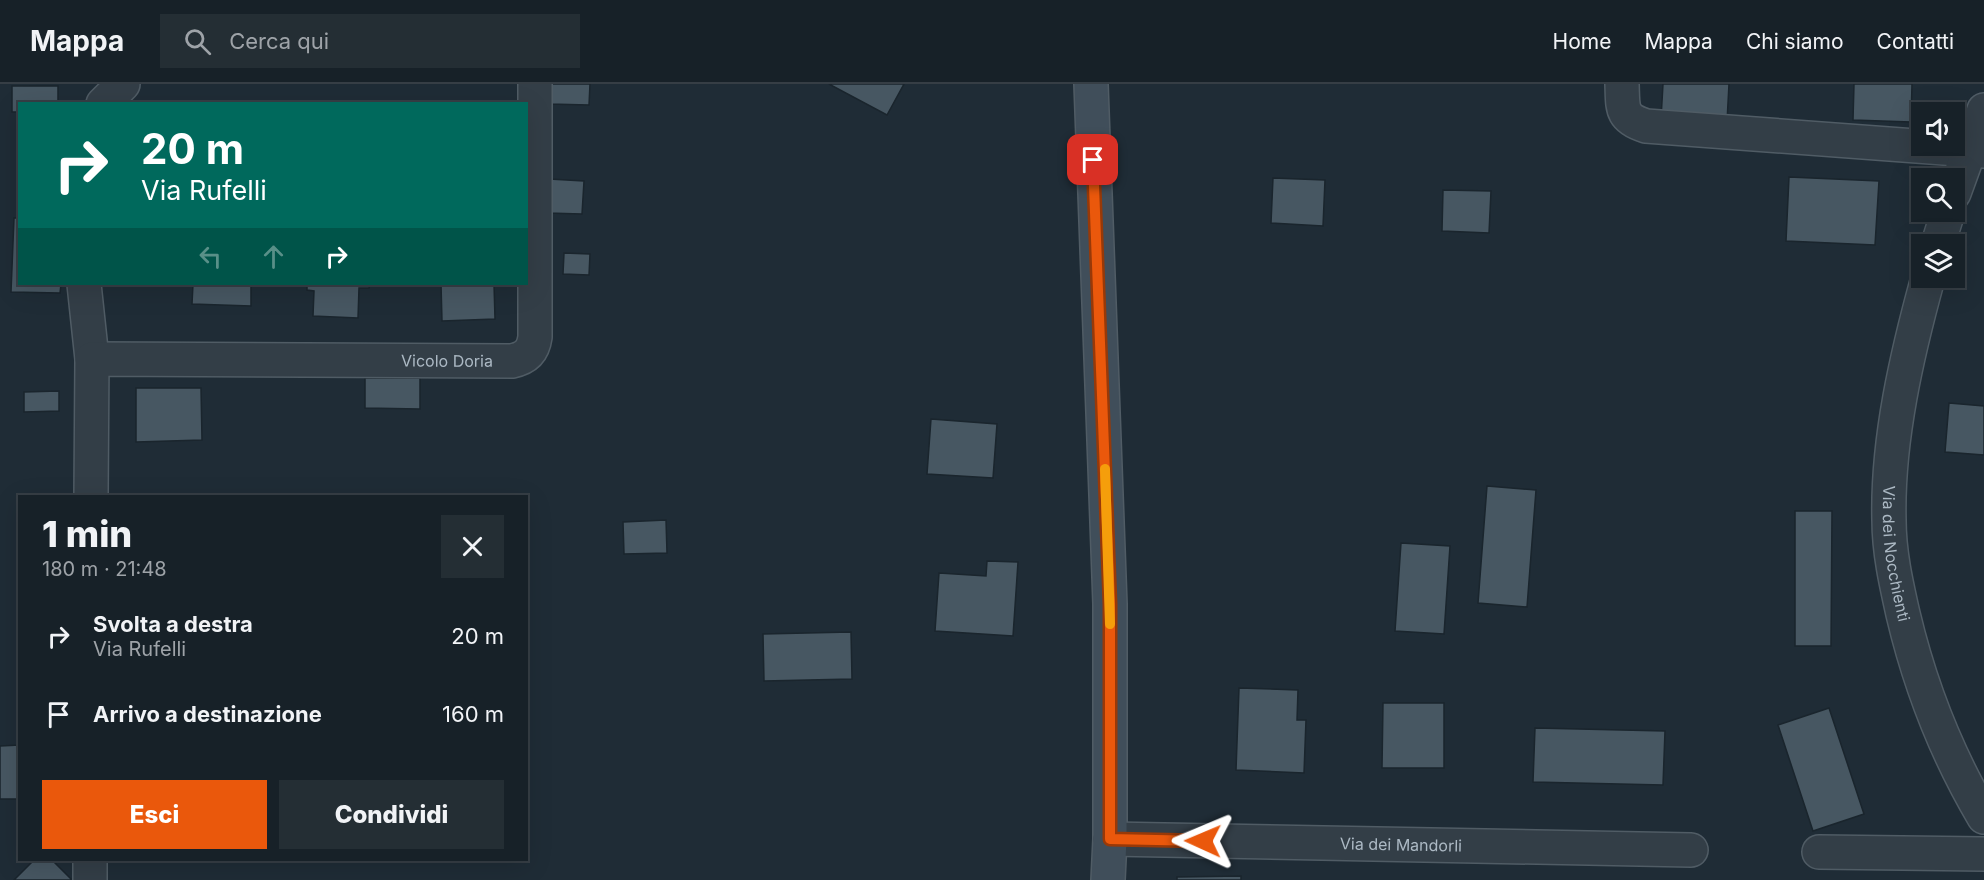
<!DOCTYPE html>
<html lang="it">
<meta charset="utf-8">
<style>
:root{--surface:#172128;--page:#242e34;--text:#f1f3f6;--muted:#9ea3a8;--line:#363e45;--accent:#ea580c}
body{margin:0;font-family:Inter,sans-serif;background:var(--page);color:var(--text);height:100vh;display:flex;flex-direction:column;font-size:22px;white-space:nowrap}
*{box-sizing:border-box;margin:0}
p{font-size:20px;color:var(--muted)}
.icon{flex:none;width:33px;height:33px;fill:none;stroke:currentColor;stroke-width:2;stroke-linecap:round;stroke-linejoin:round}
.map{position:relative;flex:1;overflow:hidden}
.sheet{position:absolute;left:18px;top:411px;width:510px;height:366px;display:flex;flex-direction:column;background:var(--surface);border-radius:0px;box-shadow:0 6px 24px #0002,0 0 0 2px var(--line)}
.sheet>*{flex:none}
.guide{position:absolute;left:18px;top:18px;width:510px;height:183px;border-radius:0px;box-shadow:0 6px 24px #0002,0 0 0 2px var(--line);background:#00695c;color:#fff;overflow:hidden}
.fabs{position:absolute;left:1911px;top:18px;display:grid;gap:12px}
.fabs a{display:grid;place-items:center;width:54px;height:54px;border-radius:0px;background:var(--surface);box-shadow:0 6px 24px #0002,0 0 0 2px var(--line);font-size:30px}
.pin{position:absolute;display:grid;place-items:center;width:51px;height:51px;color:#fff;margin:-26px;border-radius:12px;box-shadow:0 3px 9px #0006}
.me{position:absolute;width:66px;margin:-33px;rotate:271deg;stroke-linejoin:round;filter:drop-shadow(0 0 4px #0008)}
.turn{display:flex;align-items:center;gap:21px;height:126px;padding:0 24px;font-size:27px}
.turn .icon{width:78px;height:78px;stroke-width:2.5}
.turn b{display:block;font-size:42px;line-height:51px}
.lanes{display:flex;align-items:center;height:57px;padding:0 24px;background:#0003;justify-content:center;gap:30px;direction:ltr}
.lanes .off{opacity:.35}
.round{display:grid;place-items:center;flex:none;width:63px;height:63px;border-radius:0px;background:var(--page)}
.summary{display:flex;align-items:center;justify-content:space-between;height:102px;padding:0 24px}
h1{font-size:36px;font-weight:800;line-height:45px}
.primary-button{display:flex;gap:12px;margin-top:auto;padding:12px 24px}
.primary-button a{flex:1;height:69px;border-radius:0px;background:var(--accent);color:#fff;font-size:24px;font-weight:800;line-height:69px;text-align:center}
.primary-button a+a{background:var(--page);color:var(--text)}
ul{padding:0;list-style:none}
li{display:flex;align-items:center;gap:18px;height:78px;padding:0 24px}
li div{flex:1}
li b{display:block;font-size:22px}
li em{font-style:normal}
header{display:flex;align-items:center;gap:36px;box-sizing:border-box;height:84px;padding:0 30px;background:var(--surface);border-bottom:2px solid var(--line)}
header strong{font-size:28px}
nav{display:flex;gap:33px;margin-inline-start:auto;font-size:21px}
.search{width:420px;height:54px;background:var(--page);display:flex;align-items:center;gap:15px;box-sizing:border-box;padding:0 21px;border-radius:0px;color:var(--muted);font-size:22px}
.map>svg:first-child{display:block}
.building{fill:#475762;stroke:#1a252d;stroke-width:1.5}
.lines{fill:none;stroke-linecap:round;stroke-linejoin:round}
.street-casing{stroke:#505c65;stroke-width:36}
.secondary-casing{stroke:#505c65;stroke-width:36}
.street{stroke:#333e47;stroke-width:33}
.secondary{stroke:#404e5a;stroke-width:33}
.route-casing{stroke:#983908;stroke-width:15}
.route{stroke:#ea580c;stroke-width:10}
.slow{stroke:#f59e0b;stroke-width:10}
.labels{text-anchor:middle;stroke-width:4.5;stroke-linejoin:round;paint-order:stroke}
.street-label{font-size:16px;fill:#acb9c4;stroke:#18232b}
</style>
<header>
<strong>Mappa</strong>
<div class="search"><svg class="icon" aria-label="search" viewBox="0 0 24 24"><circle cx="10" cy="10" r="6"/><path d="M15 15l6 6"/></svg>Cerca qui</div>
<nav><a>Home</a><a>Mappa</a><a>Chi siamo</a><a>Contatti</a></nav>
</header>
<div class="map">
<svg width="1984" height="796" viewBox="0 0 1984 796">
<rect width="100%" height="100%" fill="#1f2c36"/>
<!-- building -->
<path class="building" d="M550,0H590L589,21L549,20Z
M829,0H904L887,31Z
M1663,0H1729L1727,38L1661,35Z
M1854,0H1912L1911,38L1853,36Z
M12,2H58V20H20V28H12Z
M1789,93L1879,97L1875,161L1786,157Z
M1273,94L1325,96L1323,142L1271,139Z
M549,95L584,97L582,130L547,129Z
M1443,106L1491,107L1489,149L1442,147Z
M14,134H20V200H61L60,209L11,208Z
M564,169L590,170L589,191L563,190Z
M193,200H251V222L192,220Z
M307,200H370L369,204H359L358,234L313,232L314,207L307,206Z
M441,200H494L495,235L442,237Z
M365,294H420V325L365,324Z
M136,304H201L202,356L136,358Z
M59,307V327L24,328V308Z
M1949,319L1984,322V371L1945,368Z
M931,335L997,340L993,394L927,390Z
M1487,402L1536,406L1527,523L1478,519Z
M18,412H69H20V470H17Z
M1795,427H1832L1831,562H1795Z
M666,436L667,469L624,470L623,438Z
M1401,459L1450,462L1444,550L1395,547Z
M987,477L1018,478L1013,552L935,547L939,489L986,492Z
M851,548L852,595L764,597L763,550Z
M1239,604L1298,606L1297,636H1306L1304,689L1236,686Z
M1383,619H1444V684H1382Z
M1829,624L1864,730L1813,747L1778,641Z
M1535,644L1665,647L1663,701L1533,698Z
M20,661V715H0V662Z
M34,776H52L72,796H14Z
M1241,792V796H1177V793Z"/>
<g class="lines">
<defs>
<g id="street">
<path d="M1622,0C1623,24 1620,34 1646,42L1984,67"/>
<path d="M103,20L123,0"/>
<path d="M1954,109L1984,26"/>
<path d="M1938,160L1948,128"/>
<path id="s1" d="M1928,194C1907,270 1887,356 1889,436C1889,468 1896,499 1903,530C1920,602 1946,669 1984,733"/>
<path d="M84,200L92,275"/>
<path id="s2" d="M91,412L92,275L512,277C527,274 533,267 535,253V0"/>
<path id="s3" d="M1110,755L1691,766"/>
<path d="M1819,768L1984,770"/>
<path d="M90,796V776"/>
</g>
<path id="secondary" d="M1091,0L1110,520V755L1108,796"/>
</defs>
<!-- street casing -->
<use href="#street" class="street-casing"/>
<!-- secondary casing -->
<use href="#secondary" class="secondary-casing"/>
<!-- street -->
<use href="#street" class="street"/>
<!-- secondary -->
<use href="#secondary" class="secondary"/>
</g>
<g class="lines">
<defs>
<path id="route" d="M1093,76L1110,520V755L1203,757"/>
</defs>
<!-- route casing -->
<use href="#route" class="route-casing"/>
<!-- route -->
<use href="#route" class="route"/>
<!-- slow -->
<path class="slow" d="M1105,385L1110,540"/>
</g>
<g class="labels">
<!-- street labels -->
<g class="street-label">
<text dy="6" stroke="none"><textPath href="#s2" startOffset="492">Vicolo Doria</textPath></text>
<text dy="6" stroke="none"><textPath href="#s1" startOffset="280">Via dei Nocchienti</textPath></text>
<text dy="6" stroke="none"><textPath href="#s3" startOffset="291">Via dei Mandorli</textPath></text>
</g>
</g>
</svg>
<div class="fabs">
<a><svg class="icon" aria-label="sound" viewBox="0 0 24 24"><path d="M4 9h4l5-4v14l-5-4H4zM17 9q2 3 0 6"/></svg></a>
<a><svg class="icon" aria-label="search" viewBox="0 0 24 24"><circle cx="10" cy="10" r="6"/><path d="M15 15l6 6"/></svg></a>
<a><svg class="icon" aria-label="layers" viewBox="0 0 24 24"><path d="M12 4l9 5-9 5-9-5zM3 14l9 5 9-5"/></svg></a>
</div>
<div class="pin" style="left:1093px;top:76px;background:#d93025"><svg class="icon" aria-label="arrive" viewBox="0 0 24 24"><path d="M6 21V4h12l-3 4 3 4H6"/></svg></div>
<svg class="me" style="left:1203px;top:757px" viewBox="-20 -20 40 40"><path d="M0-17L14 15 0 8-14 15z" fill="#ea580c" stroke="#fff" stroke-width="4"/></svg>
<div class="guide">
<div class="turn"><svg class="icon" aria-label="right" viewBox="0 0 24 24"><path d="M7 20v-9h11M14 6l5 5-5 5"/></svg><div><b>20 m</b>Via Rufelli</div></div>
<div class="lanes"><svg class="icon off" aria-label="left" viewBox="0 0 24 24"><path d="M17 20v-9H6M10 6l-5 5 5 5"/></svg><svg class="icon off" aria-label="ahead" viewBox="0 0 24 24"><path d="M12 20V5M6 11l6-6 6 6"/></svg><svg class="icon" aria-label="right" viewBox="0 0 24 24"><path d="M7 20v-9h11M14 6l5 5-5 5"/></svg></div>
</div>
<section class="sheet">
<div class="summary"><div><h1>1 min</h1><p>180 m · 21:48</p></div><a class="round"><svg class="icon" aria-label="close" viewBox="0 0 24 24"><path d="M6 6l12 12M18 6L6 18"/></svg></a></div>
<ul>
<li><svg class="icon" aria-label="right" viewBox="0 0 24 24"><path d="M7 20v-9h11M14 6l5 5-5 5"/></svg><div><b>Svolta a destra</b><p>Via Rufelli</p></div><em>20 m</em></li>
<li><svg class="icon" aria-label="arrive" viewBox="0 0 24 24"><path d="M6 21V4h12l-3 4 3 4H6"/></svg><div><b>Arrivo a destinazione</b></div><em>160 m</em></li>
</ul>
<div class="primary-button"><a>Esci</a><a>Condividi</a></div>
</section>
</div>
